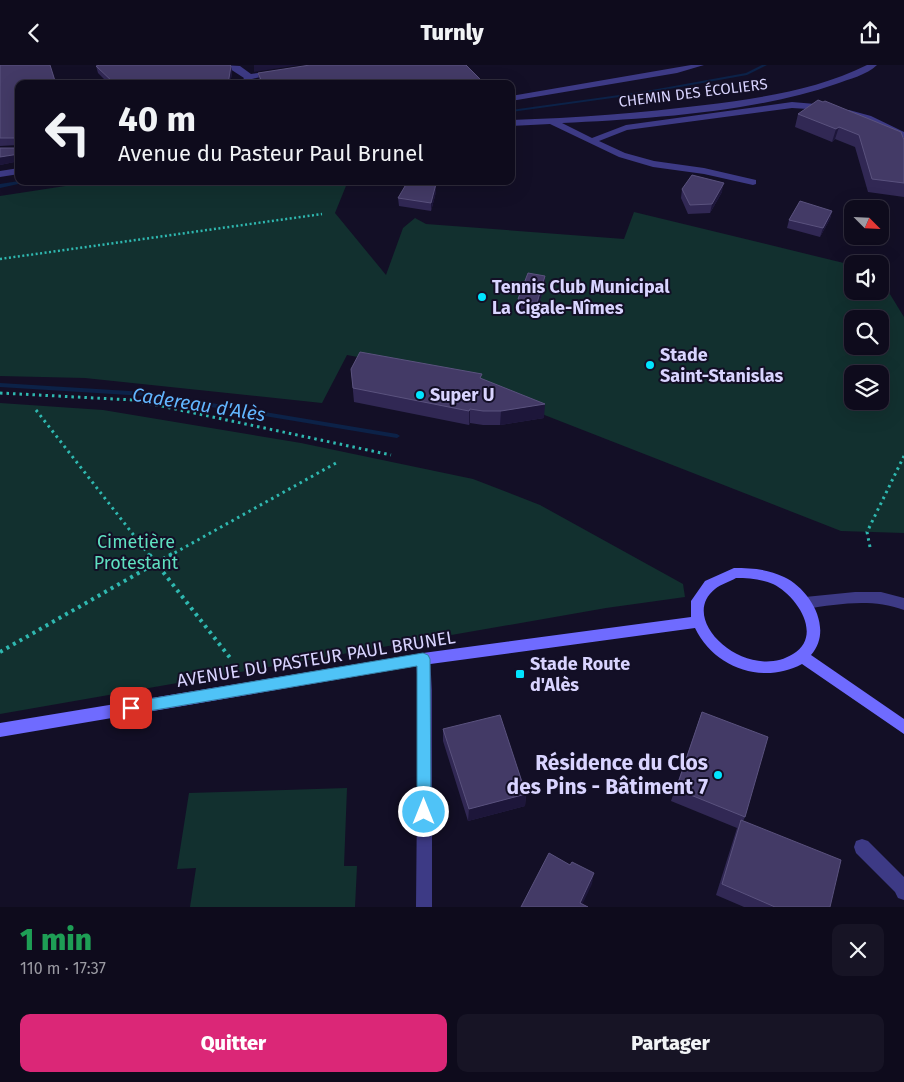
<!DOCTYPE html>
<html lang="fr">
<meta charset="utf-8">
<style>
:root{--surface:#0e0b1c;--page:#171425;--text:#f1f3f6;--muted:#9b9ba3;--line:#2e2b3b;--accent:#db2777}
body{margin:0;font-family:"Fira Sans",sans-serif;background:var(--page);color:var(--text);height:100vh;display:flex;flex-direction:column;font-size:19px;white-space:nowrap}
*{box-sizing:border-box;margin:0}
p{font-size:16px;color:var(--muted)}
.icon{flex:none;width:28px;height:28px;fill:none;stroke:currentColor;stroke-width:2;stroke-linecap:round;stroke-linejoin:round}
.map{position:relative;height:842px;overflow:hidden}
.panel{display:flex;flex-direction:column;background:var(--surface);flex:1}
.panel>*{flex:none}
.top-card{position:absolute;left:15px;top:15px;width:500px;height:105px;border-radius:10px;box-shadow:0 5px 20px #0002,0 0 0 1px var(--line);background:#0e0b1c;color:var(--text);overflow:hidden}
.needle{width:32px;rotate:114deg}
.tools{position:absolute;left:844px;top:135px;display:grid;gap:10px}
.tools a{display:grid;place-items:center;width:45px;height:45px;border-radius:10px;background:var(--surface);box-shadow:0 5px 20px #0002,0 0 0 1px var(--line);font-size:25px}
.pin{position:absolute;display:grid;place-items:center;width:42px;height:42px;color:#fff;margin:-21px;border-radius:10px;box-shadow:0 2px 8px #0006}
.me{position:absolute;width:55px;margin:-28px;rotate:0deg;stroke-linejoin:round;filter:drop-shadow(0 0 4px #0008)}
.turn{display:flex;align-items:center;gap:18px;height:105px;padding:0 20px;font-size:22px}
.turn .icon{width:65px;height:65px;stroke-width:2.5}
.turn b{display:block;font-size:35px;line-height:42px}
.round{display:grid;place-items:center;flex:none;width:52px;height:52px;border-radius:10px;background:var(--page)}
.overview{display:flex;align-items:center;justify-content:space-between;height:85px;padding:0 20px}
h1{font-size:30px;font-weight:800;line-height:38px;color:#1e9e55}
.action{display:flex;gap:10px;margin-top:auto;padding:10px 20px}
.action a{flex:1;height:58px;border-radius:10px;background:var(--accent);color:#fff;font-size:20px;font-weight:800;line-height:58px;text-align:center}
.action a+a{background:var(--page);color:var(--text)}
header{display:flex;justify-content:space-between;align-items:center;height:65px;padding:0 20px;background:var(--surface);font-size:22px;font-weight:800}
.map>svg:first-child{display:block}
.green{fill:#12302f;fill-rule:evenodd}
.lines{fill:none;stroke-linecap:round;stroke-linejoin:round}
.stream{fill:#0c2248;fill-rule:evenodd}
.path-far2{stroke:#2fb8b0;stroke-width:2.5;stroke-dasharray:2 2.5;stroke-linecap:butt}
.path-far1{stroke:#2fb8b0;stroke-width:3;stroke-dasharray:2.5 4;stroke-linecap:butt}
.path{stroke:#2fb8b0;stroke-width:4;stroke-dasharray:3 4.5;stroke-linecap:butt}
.lane{fill:#3d3a85;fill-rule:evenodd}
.street{fill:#3d3a85;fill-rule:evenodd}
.secondary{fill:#6f6bff;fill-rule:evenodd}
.wall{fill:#312854}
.shaded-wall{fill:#1d163a}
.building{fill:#433a66;stroke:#5a527e}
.route{fill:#4fc3f7;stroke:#337fa1}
.poi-dot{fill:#00e5ff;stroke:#130f26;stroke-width:2}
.labels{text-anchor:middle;stroke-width:4;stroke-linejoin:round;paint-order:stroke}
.far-street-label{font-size:15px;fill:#d9d4ff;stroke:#130f26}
.poi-label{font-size:18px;font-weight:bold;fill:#d9d4ff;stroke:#130f26;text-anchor:start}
.park-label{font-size:18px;fill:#5fe0c0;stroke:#130f26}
.street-label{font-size:18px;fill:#d9d4ff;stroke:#130f26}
.water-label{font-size:19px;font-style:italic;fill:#62b6ff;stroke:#130f26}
.near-poi-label{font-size:21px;font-weight:bold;fill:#d9d4ff;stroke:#130f26;text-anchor:end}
</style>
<header><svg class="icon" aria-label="back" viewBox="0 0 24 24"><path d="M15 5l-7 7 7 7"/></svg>Turnly<svg class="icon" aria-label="share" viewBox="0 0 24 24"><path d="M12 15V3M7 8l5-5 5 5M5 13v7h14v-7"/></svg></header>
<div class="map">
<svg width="904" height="842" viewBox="0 0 904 842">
<rect width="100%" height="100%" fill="#130f26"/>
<!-- green -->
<path class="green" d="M98,116H348L335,148L386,210L403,163L415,153L426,159L624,174L634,147L852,200V226H880V213L904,252V468L841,466L491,329L487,316L347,290L322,338L85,313L0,311V131ZM852,254H880V281H852ZM852,309H880V336H852Z
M0,338L103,345L301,378L473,414L540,440L683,519L685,532L606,543L0,649Z
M347,723L344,801H357L355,842H190L196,803L177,804L189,728Z"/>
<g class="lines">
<!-- stream -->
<path class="stream" d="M762,0H767L747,10L641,29L511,47V45L641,27L746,8Z
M19,116H32L0,123V119Z
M0,318L145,327L397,369L400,371L397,373L145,331L0,322Z"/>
<!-- path-far2 -->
<path class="path-far2" d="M0,194L322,149"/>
<!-- path-far1 -->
<path class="path-far1" d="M0,328L133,335L391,390
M36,345L150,491
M870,482L867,467L904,391
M169,491L336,398"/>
<!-- path -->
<path class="path" d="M172,489L156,498L231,594
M0,587L156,498L149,489"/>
<!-- lane -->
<path class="lane" d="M862,774L868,776L904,812V835L898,833L895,827L856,788L854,782L856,776Z"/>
<!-- street -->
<path class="street" d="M224,0L240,1L251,9L274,6L278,8L252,14L248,19H240L244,13Z
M691,0H704L677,8L511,36V31Z
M867,0H877C867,10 849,14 836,19C755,47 648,54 562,58L592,73L626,60L792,37L827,40V44L824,45L792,43L627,65L599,76L625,88L654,96L704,103L756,115V119L753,120L704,109L653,102L619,92L550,59L511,61V55C576,53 641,48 705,40C760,33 817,25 867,0Z
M849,45L871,51L904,67V73L865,55L846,50V46Z
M19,103V109L0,112V106Z
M855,527H881L904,533V545C871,533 839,539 805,544L800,542L798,538L800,534L805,532Z
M423,588L428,590L430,594L432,625V842H416L418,625L416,594L418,590Z"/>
<!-- secondary -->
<path class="secondary" d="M734,503C751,503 768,504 784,512C810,524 834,564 811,590L904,654V669L802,599C763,620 714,603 695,563L423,600L0,672V658L423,588L691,552V536L705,516ZM736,513C748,513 762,514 773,519C796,530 824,570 793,589C747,618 676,555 715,524C721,519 729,517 736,513Z"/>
</g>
<!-- wall -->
<path class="wall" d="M0,0L56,19L19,96L0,100V83H17L18,81V80L0,81Z
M96,1H231L232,8L230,19H109L98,8Z
M258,8L485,19H260L259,15Z
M798,49L904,75V132L868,127L855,82L835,74L832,77L795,62Z
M407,116H434L436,127L431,146L399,141L398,133L408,117Z
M682,124L722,127L710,148L688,149L681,133Z
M832,146L830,154L820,172L787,163L789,155Z
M545,211V221L536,247L518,244V234Z
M351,304L482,314L544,353L500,360H483L470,358L469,360L354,337Z
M702,647L745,752L743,756L830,842H744L716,830L737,763L671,736Z
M443,664L526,729L525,741L468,756L443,676Z"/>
<!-- shaded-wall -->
<path class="shaded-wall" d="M254,0H299L254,7Z
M231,1L232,8L230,19H228Z
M839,62L835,74L832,77L836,64Z
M19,89V96L0,100V92Z
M724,118L722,127L710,148L712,139Z
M436,119V127L431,146V138Z
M832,146L830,154L820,172L823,163Z
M545,211V221L536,247L537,238Z
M545,339L544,353L500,360L501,346Z
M470,344V358L469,360V346Z
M526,729L525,741L468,756L469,744Z
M594,808L592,819L581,842L580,838Z"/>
<!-- building -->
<path class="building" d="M0,0H50L56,19H19V89L0,92V83H17L18,81L17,73H0Z
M100,0H230L231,1L228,19H115L96,1Z
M310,0H466L485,19H263L258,8Z
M818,35L823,37L825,36L901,67L904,75V118L872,114L859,70L839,62L836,64L798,49Z
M692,110L724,118L712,139L690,140L682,124Z
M408,116H434L436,119L431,138L398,133Z
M800,136L832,146L823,163L789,155Z
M528,208L545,211L537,238L518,234Z
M360,287L482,309L480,313L545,339L501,346H483L470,344L469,346L353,323L351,304Z
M702,647L768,672L745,752L676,724Z
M500,650L526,729L469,744L443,664Z
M741,755L841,795L830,842H775L722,819Z
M549,788L570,800L572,797L594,808L580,838L588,842H521Z"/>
<!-- route -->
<path class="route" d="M423,588L428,590L430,594L431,747L429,752L424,754L419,752L417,747V601L131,649L126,647L124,643L126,639L131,637Z"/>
<!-- markers -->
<g class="poi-dot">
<circle cx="482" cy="232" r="5"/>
<circle cx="650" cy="300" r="5"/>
<circle cx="420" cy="330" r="5"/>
<rect x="515" y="604" width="10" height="10" rx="2.5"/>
<circle cx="718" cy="710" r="5"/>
</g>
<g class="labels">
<!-- far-street labels -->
<g class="far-street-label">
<text transform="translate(693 28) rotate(-7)" y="5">CHEMIN DES ÉCOLIERS</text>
</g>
<!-- poi labels -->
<g class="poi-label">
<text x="492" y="228">Tennis Club Municipal<tspan x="492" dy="21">La Cigale-Nîmes</tspan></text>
<text x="660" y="296">Stade<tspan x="660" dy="21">Saint-Stanislas</tspan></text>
<text x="430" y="336">Super U</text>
<text x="530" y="605">Stade Route<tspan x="530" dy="21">d'Alès</tspan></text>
</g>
<!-- park labels -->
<g class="park-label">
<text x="136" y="483">Cimetière<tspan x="136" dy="21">Protestant</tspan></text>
</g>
<!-- street labels -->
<g class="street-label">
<text transform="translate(316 594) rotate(-9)" y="6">AVENUE DU PASTEUR PAUL BRUNEL</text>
</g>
<!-- water labels -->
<g class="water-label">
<text transform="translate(199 339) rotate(9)" y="7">Cadereau d'Alès</text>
</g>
<!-- near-poi labels -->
<g class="near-poi-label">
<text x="708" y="705">Résidence du Clos<tspan x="708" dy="24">des Pins - Bâtiment 7</tspan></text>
</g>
</g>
</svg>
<div class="tools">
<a><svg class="needle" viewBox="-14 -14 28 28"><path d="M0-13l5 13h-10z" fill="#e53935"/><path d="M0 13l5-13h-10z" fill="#9b9ba3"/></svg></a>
<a><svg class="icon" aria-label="sound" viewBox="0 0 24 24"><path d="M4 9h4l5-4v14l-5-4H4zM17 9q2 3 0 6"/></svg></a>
<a><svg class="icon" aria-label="search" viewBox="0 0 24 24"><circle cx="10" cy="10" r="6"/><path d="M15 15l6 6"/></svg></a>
<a><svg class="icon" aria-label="layers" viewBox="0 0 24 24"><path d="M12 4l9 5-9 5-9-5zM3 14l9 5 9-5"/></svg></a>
</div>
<div class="pin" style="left:131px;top:643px;background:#d93025"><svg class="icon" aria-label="arrive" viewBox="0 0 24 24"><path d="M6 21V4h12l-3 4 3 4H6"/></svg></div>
<svg class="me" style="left:424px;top:747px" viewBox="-20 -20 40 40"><circle r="17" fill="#4fc3f7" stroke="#fff" stroke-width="3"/><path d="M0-11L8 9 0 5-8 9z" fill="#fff"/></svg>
<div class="top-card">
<div class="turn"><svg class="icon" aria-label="left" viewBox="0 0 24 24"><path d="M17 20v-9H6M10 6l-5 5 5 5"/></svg><div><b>40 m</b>Avenue du Pasteur Paul Brunel</div></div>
</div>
</div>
<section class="panel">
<div class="overview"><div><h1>1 min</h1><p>110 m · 17:37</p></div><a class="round"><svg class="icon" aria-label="close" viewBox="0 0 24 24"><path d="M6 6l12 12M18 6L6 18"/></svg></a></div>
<div class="action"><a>Quitter</a><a>Partager</a></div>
</section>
